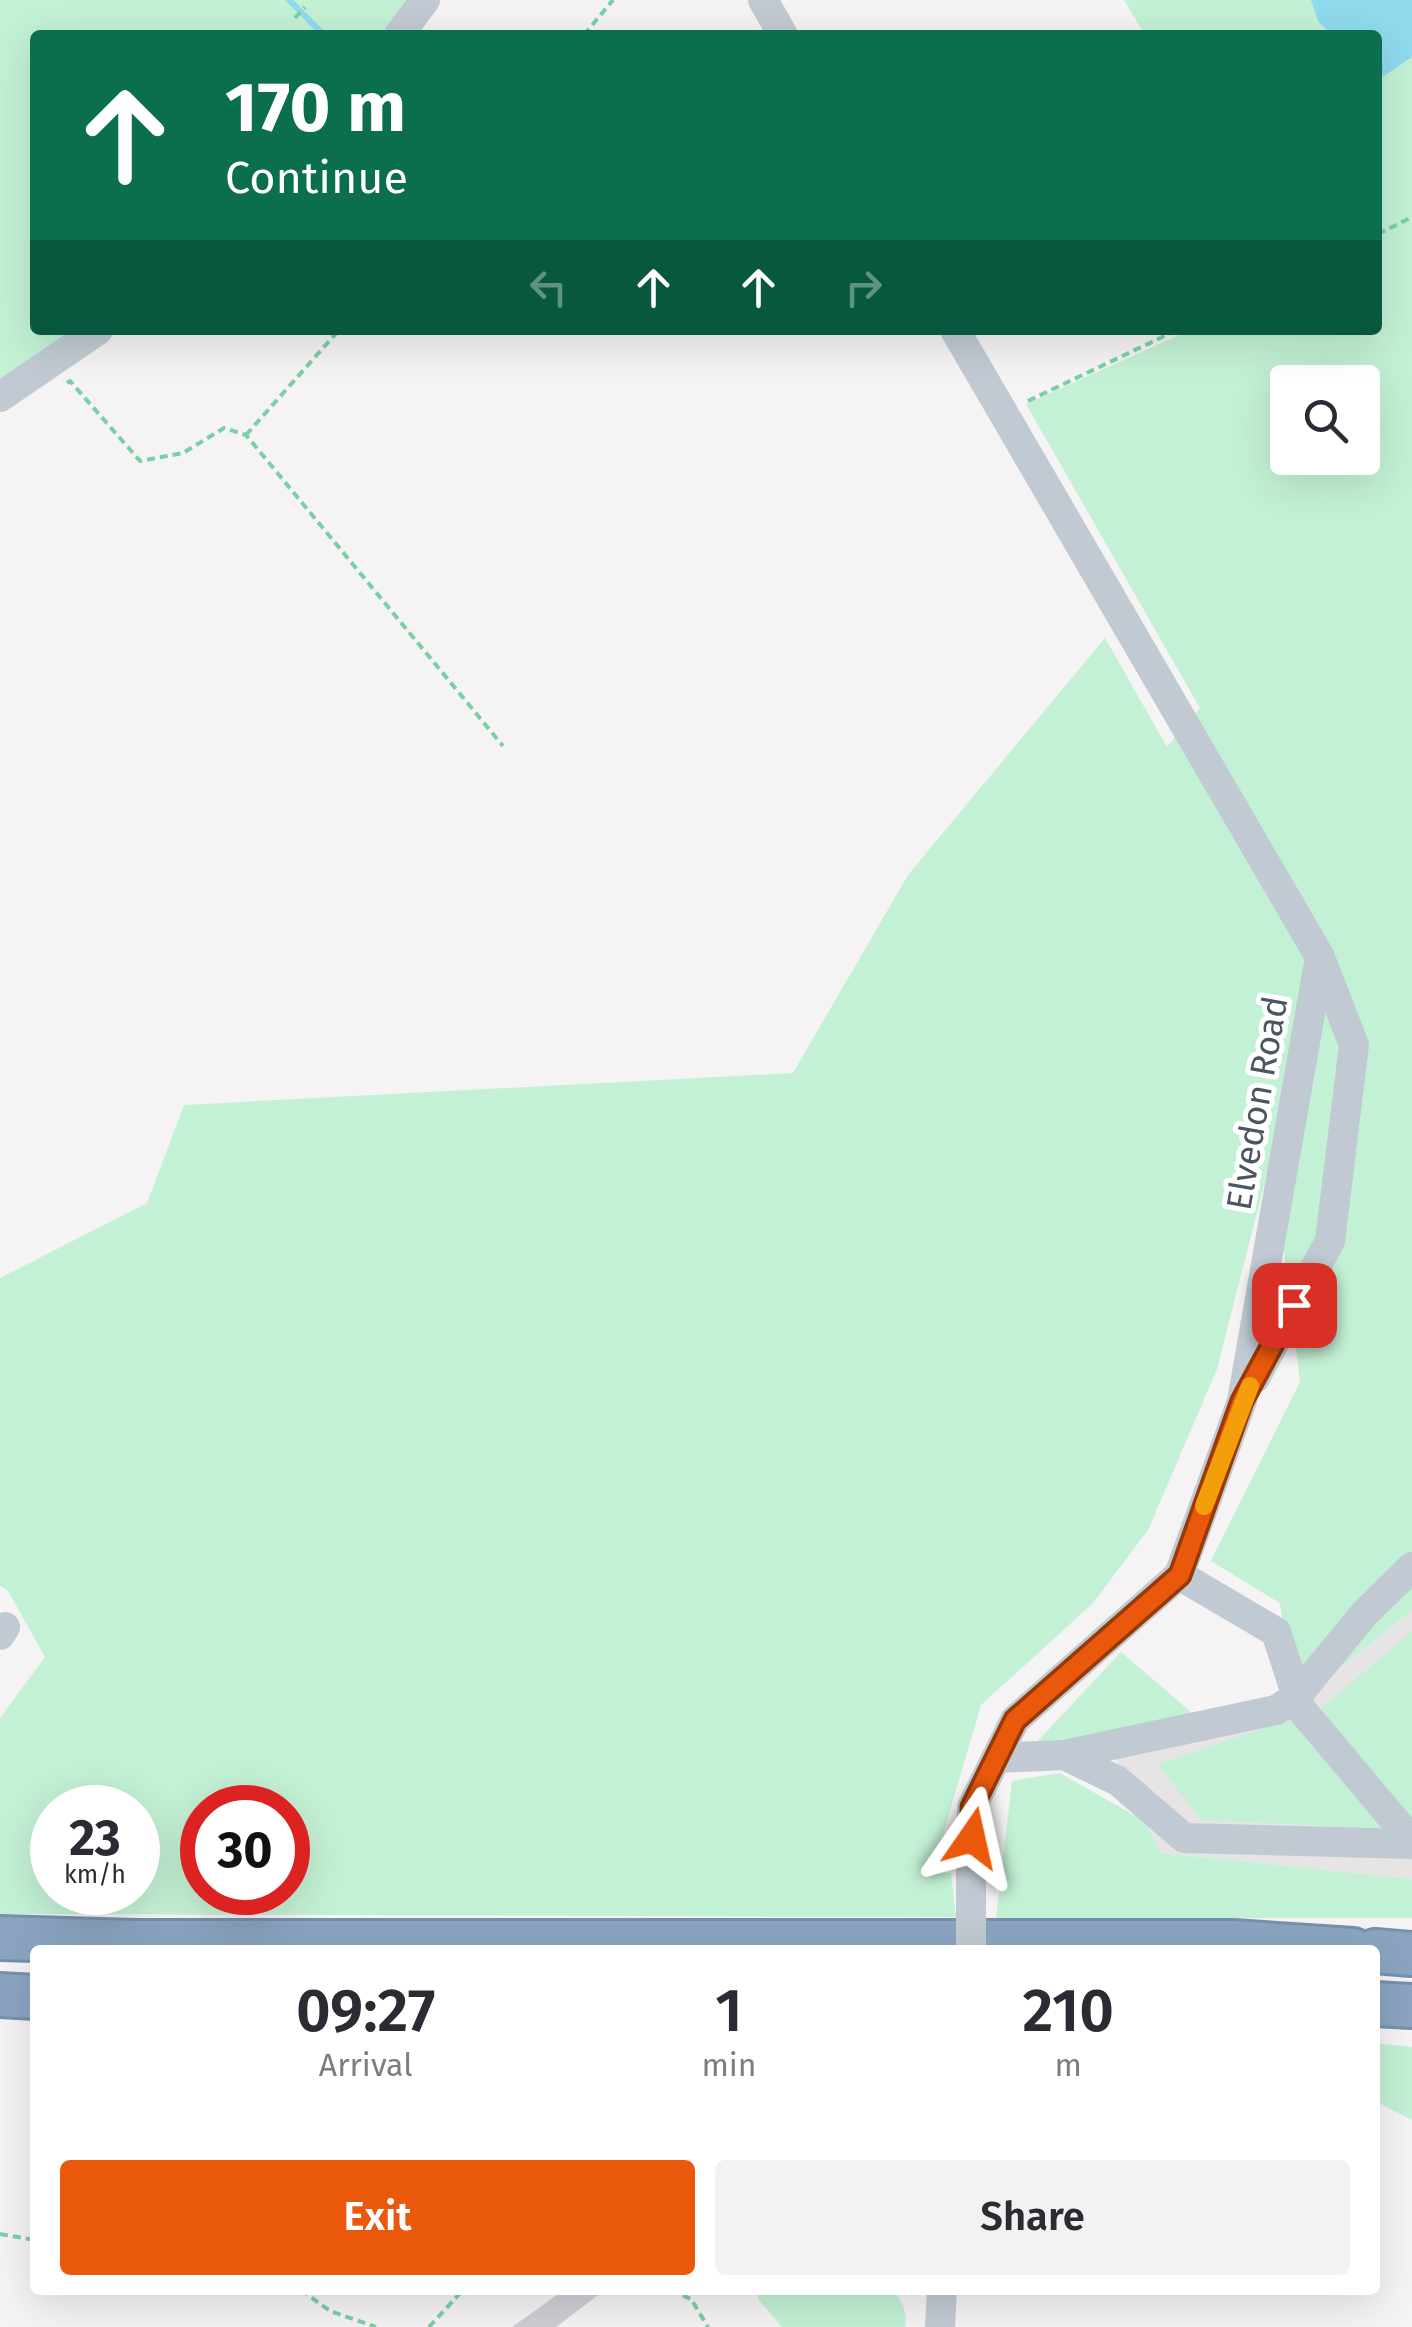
<!DOCTYPE html>
<style>
:root{--surface:#fff;--page:#f2f2f3;--text:#2b2b33;--muted:#7c7c81;--accent:#ea580c}
body{margin:0;font-family:"Fira Sans",sans-serif;background:var(--page);color:var(--text);height:100vh;display:flex;flex-direction:column;font-size:38px;white-space:nowrap}
*{box-sizing:border-box;margin:0}
p{font-size:32px;color:var(--muted)}
.icon{flex:none;width:55px;height:55px;fill:none;stroke:currentColor;stroke-width:2;stroke-linecap:round;stroke-linejoin:round}
.map{position:relative;flex:1;overflow:hidden}
.details{position:absolute;left:30px;top:1945px;width:1350px;height:350px;display:flex;flex-direction:column;background:var(--surface);border-radius:10px;box-shadow:0 10px 40px #0002}
.details>*{flex:none}
.top-card{position:absolute;left:30px;top:30px;width:1352px;height:305px;border-radius:10px;box-shadow:0 10px 40px #0002;background:#0b6e4f;color:#fff;overflow:hidden}
.fabs{position:absolute;left:1270px;top:365px;display:grid;gap:20px}
.fabs a{display:grid;place-items:center;width:110px;height:110px;border-radius:10px;background:var(--surface);box-shadow:0 10px 40px #0002;font-size:50px}
.speed{position:absolute;left:30px;top:1785px;display:flex;gap:20px;font-size:50px;font-weight:700;text-align:center}
.speed>*{display:grid;place-content:center;width:130px;height:130px;border-radius:50%;background:var(--surface);box-shadow:0 10px 40px #0002;line-height:1}
.speed small{font-size:25px;font-weight:400}
.speed .limit{border:15px solid #d22;background:#fff;color:#111}
.pin{position:absolute;display:grid;place-items:center;width:85px;height:85px;color:#fff;margin:-42px;border-radius:20px;box-shadow:0 5px 15px #0006}
.me{position:absolute;width:110px;margin:-55px;rotate:11deg;stroke-linejoin:round;filter:drop-shadow(0 0 8px #0008)}
.turn{display:flex;align-items:center;gap:35px;height:210px;padding:0 30px;font-size:45px}
.turn .icon{width:130px;height:130px;stroke-width:2.5}
.turn b{display:block;font-size:70px;line-height:85px}
.lanes{display:flex;align-items:center;height:95px;padding:0 30px;background:#0003;justify-content:center;gap:50px;direction:ltr}
.lanes .off{opacity:.35}
.eta{display:flex;justify-content:space-evenly;align-items:center;height:170px;text-align:center}
.eta b{font-size:60px;font-weight:600;line-height:70px}
.cta{display:flex;gap:20px;margin-top:auto;padding:20px 30px}
.cta a{flex:1;height:115px;border-radius:10px;background:var(--accent);color:#fff;font-size:40px;font-weight:600;line-height:115px;text-align:center}
.cta a+a{background:var(--page);color:var(--text)}
.map>svg:first-child{display:block}
.education{fill:#e6e4e5}
.green{fill:#c3f1d5;fill-rule:evenodd}
.water{fill:#90daee}
.lines{fill:none;stroke-linecap:round;stroke-linejoin:round}
.stream{stroke:#90daee;stroke-width:6}
.building{fill:#cdcfd5}
.highway-casing{stroke:#7690ad;stroke-width:48}
.path{stroke:#7ad0a6;stroke-width:4;stroke-dasharray:8 5;stroke-linecap:butt}
.minor{stroke:#c1cad2;stroke-width:30}
.highway{stroke:#8ba5c1;stroke-width:42}
.minor-bridge{stroke:#c1cad2;stroke-width:30}
.route-casing{stroke:#983908;stroke-width:25}
.route{stroke:#ea580c;stroke-width:18}
.slow{stroke:#f59e0b;stroke-width:18}
.labels{text-anchor:middle;stroke-width:10;stroke-linejoin:round;paint-order:stroke}
.street-label{font-size:35px;fill:#4a5661;stroke:#fff}
</style>
<div class="map">
<svg width="1412" height="2327" viewBox="0 0 1412 2327">
<rect width="100%" height="100%" fill="#f5f3f3"/>
<!-- education -->
<path class="education" d="M1412,1610V1879L1161,1853L1116,1774L1119,1737L1294,1704Z"/>
<!-- green -->
<path class="green" d="M0,0H412L386,35H35V330H82L0,386Z
M1124,0H1412V1610L1294,1704L1280,1603L1211,1561L1300,1382L1272,1154L1217,1369L1148,1530L1093,1603L981,1705L932,1872L951,1873L956,1917L0,1914V1718L45,1657L8,1591L0,1586V1278L147,1203L184,1105L793,1073L908,875L1105,638L1167,747L1200,708L1026,404L1190,330H1378V35H1145ZM1288,382H1362V458H1288ZM52,1808H138V1892H52ZM202,1808H288V1892H202Z
M1412,1631V1830L1201,1820L1158,1764L1321,1709Z
M1121,1652L1199,1719L1034,1745Z
M1060,1773L1144,1821L1161,1853L1412,1879V1918H996L1012,1781Z
M1375,2043L1412,2047V2120L1375,2101Z
M758,2290H893C902,2303 908,2311 905,2327H782L758,2299Z"/>
<!-- water -->
<path class="water" d="M1311,0H1412V57L1378,80V35H1332L1318,21Z"/>
<g class="lines">
<!-- stream -->
<path class="stream" d="M289,0L324,35"/>
</g>
<!-- building -->
<path class="building" d="M564,2290H605L556,2327H512Z"/>
<g class="lines">
<defs>
<path id="highway" d="M0,1938L135,1942H1233L1353,1950
M1375,1951L1412,1954
M0,1995L35,1997
M1375,2004L1412,2006"/>
</defs>
<!-- highway casing -->
<use href="#highway" class="highway-casing"/>
<!-- path -->
<path class="path" d="M295,18L305,7
M584,35L613,0
M1378,234L1412,217
M67,383L70,381L140,461L183,453L224,428L246,435L503,746
M1028,401L1177,330
M246,435L339,330
M0,2234L35,2240
M301,2290L330,2311L376,2327
M671,2290L691,2299L708,2327
M429,2327L463,2290"/>
<!-- minor -->
<path class="minor" d="M763,0L783,35
M399,35L425,0
M955,330L1320,957L1242,1401L1179,1575L1015,1720L972,1807L971,1868
M0,397L98,330
M1255,1378L1330,1241L1354,1045L1321,960
M1179,1575L1276,1632L1301,1709L1412,1841
M0,1635L5,1627
M1064,1755L1276,1710L1295,1698L1365,1613L1412,1567
M996,1758L1064,1755L1118,1781L1184,1838L1412,1844
M940,2327L942,2290"/>
<!-- highway -->
<use href="#highway" class="highway"/>
<!-- minor-bridge -->
<path class="minor-bridge" d="M971,1950V1868"/>
</g>
<g class="lines">
<defs>
<path id="route" d="M972,1838V1807L1015,1720L1180,1575L1242,1401L1294,1305"/>
</defs>
<!-- route casing -->
<use href="#route" class="route-casing"/>
<!-- route -->
<use href="#route" class="route"/>
<!-- slow -->
<path class="slow" d="M1204,1506L1250,1386"/>
</g>
<g class="labels">
<!-- street labels -->
<g class="street-label">
<text transform="translate(1257 1103) rotate(-80)" y="12">Elvedon Road</text>
</g>
</g>
</svg>
<div class="fabs">
<a><svg class="icon" aria-label="search" viewBox="0 0 24 24"><circle cx="10" cy="10" r="6"/><path d="M15 15l6 6"/></svg></a>
</div>
<div class="speed"><div>23<small>km/h</small></div><div class="limit">30</div></div>
<div class="pin" style="left:1294px;top:1305px;background:#d93025"><svg class="icon" aria-label="arrive" viewBox="0 0 24 24"><path d="M6 21V4h12l-3 4 3 4H6"/></svg></div>
<svg class="me" style="left:972px;top:1838px" viewBox="-20 -20 40 40"><path d="M0-17L14 15 0 8-14 15z" fill="#ea580c" stroke="#fff" stroke-width="4"/></svg>
<div class="top-card">
<div class="turn"><svg class="icon" aria-label="ahead" viewBox="0 0 24 24"><path d="M12 20V5M6 11l6-6 6 6"/></svg><div><b>170 m</b>Continue</div></div>
<div class="lanes"><svg class="icon off" aria-label="left" viewBox="0 0 24 24"><path d="M17 20v-9H6M10 6l-5 5 5 5"/></svg><svg class="icon" aria-label="ahead" viewBox="0 0 24 24"><path d="M12 20V5M6 11l6-6 6 6"/></svg><svg class="icon" aria-label="ahead" viewBox="0 0 24 24"><path d="M12 20V5M6 11l6-6 6 6"/></svg><svg class="icon off" aria-label="right" viewBox="0 0 24 24"><path d="M7 20v-9h11M14 6l5 5-5 5"/></svg></div>
</div>
<section class="details">
<div class="eta">
<div><b>09:27</b><p>Arrival</p></div>
<div><b>1</b><p>min</p></div>
<div><b>210</b><p>m</p></div>
</div>
<div class="cta"><a>Exit</a><a>Share</a></div>
</section>
</div>
